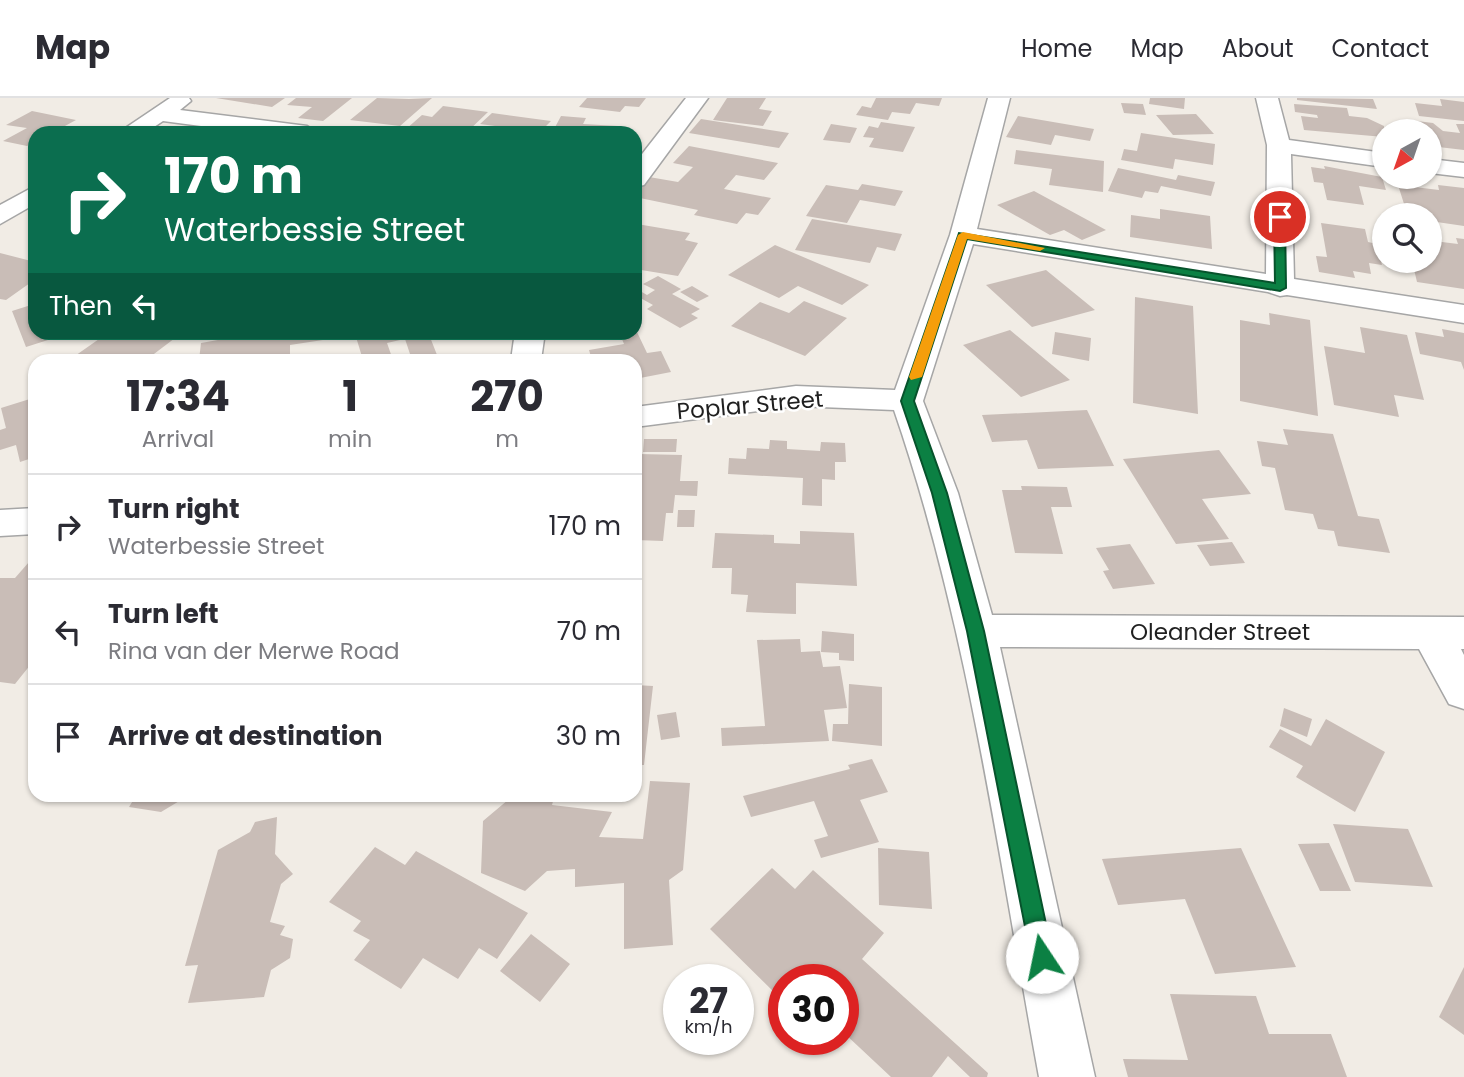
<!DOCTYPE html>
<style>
:root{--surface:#fff;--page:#f2f2f3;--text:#2b2b33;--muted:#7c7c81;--line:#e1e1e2}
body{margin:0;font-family:Poppins,sans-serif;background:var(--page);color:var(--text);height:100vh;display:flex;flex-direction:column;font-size:26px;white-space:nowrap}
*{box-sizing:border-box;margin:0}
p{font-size:23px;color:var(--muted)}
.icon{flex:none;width:38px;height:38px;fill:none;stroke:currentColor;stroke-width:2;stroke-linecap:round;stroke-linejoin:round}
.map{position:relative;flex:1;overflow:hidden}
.panel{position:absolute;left:28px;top:256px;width:614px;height:448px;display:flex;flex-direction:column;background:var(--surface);border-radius:21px;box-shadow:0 2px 5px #0004}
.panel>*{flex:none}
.hud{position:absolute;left:28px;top:28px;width:614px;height:214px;border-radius:21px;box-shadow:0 2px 5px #0004;background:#0b6e4f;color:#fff;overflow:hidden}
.needle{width:46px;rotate:220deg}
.buttons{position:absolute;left:1372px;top:21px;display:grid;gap:14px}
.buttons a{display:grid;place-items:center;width:70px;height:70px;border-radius:50%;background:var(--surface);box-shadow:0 2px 5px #0004;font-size:35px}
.speed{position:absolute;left:663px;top:866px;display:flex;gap:14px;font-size:35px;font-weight:700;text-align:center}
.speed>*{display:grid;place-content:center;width:91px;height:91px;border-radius:50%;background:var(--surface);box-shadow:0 2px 5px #0004;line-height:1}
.speed small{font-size:18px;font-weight:400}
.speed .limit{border:10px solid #d22;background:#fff;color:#111}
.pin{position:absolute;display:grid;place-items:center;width:60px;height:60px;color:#fff;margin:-30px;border:4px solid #fff;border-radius:50%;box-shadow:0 2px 7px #0007}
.me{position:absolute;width:77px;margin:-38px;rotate:349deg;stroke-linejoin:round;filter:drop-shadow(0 0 5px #0008)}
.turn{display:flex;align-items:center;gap:24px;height:147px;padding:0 21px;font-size:32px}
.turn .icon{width:91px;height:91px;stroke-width:2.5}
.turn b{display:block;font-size:49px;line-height:60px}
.then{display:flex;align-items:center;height:66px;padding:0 21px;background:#0003;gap:14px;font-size:26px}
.eta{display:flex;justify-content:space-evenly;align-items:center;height:119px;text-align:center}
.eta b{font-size:42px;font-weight:700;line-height:49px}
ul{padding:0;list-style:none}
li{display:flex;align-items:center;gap:21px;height:105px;padding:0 21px;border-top:2px solid var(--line)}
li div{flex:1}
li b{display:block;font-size:26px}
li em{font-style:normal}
header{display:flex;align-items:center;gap:42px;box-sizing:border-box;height:98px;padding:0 35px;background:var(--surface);border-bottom:2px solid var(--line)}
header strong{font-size:33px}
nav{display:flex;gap:38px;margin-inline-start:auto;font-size:24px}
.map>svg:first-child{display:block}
.building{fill:#c9bdb7}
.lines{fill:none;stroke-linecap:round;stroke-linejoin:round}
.minor-casing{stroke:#a6a6a6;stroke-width:3}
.minor{fill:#fff;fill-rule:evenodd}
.route{fill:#0b8043;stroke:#07532c;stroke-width:2}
.slow{fill:#f59e0b}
.labels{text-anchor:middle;stroke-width:5;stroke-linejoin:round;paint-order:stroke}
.street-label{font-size:23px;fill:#1f1f1f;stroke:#fff}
</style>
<header>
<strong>Map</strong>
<nav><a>Home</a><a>Map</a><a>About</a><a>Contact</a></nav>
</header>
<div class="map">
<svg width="1464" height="979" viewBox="0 0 1464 979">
<rect width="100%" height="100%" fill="#f1ece5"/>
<!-- building -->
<path class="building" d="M216,0H285L272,9Z
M296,0H352L323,23L298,20L312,9L287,7Z
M377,0L409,1L432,0L400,28L350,22Z
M587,0H646L639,9L625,8L620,14L579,9Z
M727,0H766L759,11L772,13L763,28L713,22Z
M876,0H942L939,8L916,5L910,16L892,14L888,22L856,17L862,8L871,10Z
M1150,0H1185L1184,11L1149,6Z
M1297,0L1373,1L1377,11L1297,2Z
M1440,1L1464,4V23L1419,18L1415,5L1442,8Z
M1121,5L1143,6L1146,17L1124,15Z
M1294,6L1347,10L1349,18L1367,20L1384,28V39L1304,32L1301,18L1318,20L1317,17L1295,14Z
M443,8L488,14L466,35L405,32L422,17L432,19Z
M32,13L76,22L52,35H35V44L27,48L3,43L27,30L6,27Z
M492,15L551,23L539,35H504L510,30L480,26Z
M1196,16L1214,36L1173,37L1156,17Z
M561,18L586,20L583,26L618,28L615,35H552Z
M1018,18L1094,31L1090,43L1055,37L1051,47L1006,39Z
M701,21L789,35L779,50L689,35Z
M1409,22L1433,25L1443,33L1460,35L1456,26H1464V52L1430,48V33H1412Z
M881,24L915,29L903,54L869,49L874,40L863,39L869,28L878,30Z
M831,26L857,30L850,45L823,42Z
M1141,35L1215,46L1213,67L1175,61L1173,71L1121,62L1124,51L1137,53Z
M689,48L778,65L764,82L736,77L724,91L771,100L758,117L746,115L737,126L694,117L698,112L635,99V92L649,79L678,84L693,69L673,65Z
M1016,52L1104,63L1103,94L1049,87L1052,71L1014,66Z
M1324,68L1382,79L1386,92L1359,88L1364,107L1327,102L1323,85L1314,84L1311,69L1325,71Z
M1118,70L1176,82L1178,77L1215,84L1211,98L1161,88L1158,95L1145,93L1142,100L1108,93Z
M862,86L903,93L895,108L860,102L847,125L806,118L826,87L858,92Z
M1398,87L1439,92L1438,87L1464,90V128L1430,123V117H1424L1422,112L1405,109Z
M1034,93L1106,132L1082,142L1064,132L1050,137L997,107Z
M1160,111L1210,118L1212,151L1130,139L1131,117L1160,121Z
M812,121L902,136L895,153L877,149L870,165L795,152Z
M1321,125L1365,131L1368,144L1377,146L1382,167L1369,165L1371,176L1353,173L1355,180L1319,174L1316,158L1327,159Z
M637,126L690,135L685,142L698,145L678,178L635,171Z
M1456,140L1464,141V191L1417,184L1412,163H1430V154L1438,156L1434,143L1458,146Z
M775,147L869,187L842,207L798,188L779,200L728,177Z
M0,155L35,164V186L30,185L6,202L0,201Z
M1046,172L1095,212L1032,229L986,187Z
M658,178L681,191L672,196L700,211L691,216L698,220L680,230L647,211L653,207L635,197V190L647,197L655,192L643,186Z
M692,188L709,198L697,204L680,194Z
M35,198V234L70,235L26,249L12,213L31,207L28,200Z
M1135,199L1193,208L1198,316L1133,305Z
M804,203L847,220L805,258L731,228L760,204L789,215Z
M1269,215L1310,222L1318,318L1240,303V222L1270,227Z
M1360,229L1407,237L1424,302L1394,297L1399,319L1334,307L1324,248L1365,255Z
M1442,231L1464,235V272L1461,264L1420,256L1415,234L1444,239Z
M1010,232L1070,282L1021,299L963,247Z
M109,234H183L146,262L72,260Z
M230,234H290V237L336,234V240L290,247V261L199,262L201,245L229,240Z
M377,234H397L400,242L387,245L393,262H363L356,239Z
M415,234H428L439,262H412L405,241L417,238Z
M619,234H637L647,255L661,253L671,274L635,281V262H592L589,252L624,246Z
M1055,234L1091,240L1089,263L1052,256Z
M33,300L35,359L20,364L16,347L0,352V332L6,330L1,310Z
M1087,312L1114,368L1038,371L1027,342L992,344L982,317Z
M1283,331L1333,336L1358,418L1379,421L1390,455L1338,448L1334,433L1318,431L1313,416L1285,412L1275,370L1262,368L1257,343L1288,347Z
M644,341H677L676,354H643Z
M770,342L787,343V351L820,353L821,344L845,345L846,364H835V382L822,381V408L802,407L803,380L728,376L729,360L746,361L747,350L769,351Z
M1219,352L1251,396L1202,401L1229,441L1176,446L1123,361Z
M639,356L682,357L680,383H698L697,398L675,397L673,415H666L663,443L635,442V364Z
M1021,388L1067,389L1072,409H1051L1063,456L1015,455L1002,392H1022Z
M678,412H695L694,429H677Z
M800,433L854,435L857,488L796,485V516L746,514L748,497L731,496L732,470H712L715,435L774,437V445L800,446Z
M1232,444L1245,465L1210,468L1197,447Z
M1130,446L1155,486L1113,491L1103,473L1109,472L1096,450Z
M29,464L35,465V561L15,586L0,584V480H15Z
M822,533L854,536V563L839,562V555L821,554Z
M800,541L801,554L820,553L823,569L840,568L847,610L824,612L829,643L722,648L721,630L765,628L757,542Z
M849,586L882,589V648L832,643L833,626H848Z
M635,587L653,588L644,667H635Z
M1284,610L1312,621L1307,639L1280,628Z
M676,614L680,639L661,642L657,617Z
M1326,621L1385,654L1355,714L1296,679L1303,668L1269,649L1280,631L1311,648Z
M872,661L888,694L860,702L879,744L821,760L814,742L828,738L814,703L751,719L743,698L850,671L848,667Z
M650,683L690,685L683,772L669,782L673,847L624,851V785L575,789V771L547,773L525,793L481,775L483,723L515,696H555L552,707L612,714L599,739L643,741Z
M137,696H191L161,714L129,709Z
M277,719L275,756L293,776L281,786L270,824L285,828L280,837L293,841L290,860L271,872L264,899L188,905L198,867L185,868L218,752L250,734L255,724Z
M1333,726L1408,731L1433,789L1355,784Z
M1329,745L1351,793H1320L1298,746Z
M375,749L405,767L416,753L528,815L497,861L479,850L458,881L423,860L401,891L354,862L370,842L353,833L361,823L329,804Z
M878,750L929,754L932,811L879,807Z
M1241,750L1296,869L1215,876L1185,801L1118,807L1102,761Z
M772,770L795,791L813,772L884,835L862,861L988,975L987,979H970L948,958L932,979H891L844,935V882H784V904L710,831Z
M531,836L570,866L540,904L500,873Z
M1464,869V937L1439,919Z
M1170,896L1256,898L1269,936H1331L1347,979H1128L1123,961L1188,962Z"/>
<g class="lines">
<defs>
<path id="minor" d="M170,0H189L191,3L180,12L307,28L318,35H254L163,23L145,35H118Z
M686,0H708L644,87L635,89V65Z
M988,0H1010L977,131L1266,176L1267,47L1256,0H1278L1289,42L1384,55V69L1291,56L1294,181L1464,207V225L1287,197L1280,198L1268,194L973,146L923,303L958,395L992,517L1464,519V551H1461L1464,557V611L1449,606L1419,551L1000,549L1095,979H1039C998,756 968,527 894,312L796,308L635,329V309L796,288L895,292L950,137Z
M1430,61L1464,65V79L1430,75Z
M35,88V106L0,126V107Z
M515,234H545L541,262H511Z
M35,410V436L0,438V412Z"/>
</defs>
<!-- minor casing -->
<use href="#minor" class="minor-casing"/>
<!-- minor -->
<use href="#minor" class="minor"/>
</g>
<!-- route -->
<path class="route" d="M1280,115L1285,119L1286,190L1280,193L967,141L914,303L947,395L984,533L1053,859L1049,866L1042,869L1034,866L1031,859L967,533L932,395L901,303L959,135L1275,185L1274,119Z"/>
<!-- slow -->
<path class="slow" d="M963,134L1045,150L1040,153L967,141L922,279L911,282L909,279L958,137Z"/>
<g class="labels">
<!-- street labels -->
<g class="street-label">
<text transform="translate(750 307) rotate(-5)" y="8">Poplar Street</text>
<text x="1220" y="542">Oleander Street</text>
</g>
</g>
</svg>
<div class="buttons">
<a><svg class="needle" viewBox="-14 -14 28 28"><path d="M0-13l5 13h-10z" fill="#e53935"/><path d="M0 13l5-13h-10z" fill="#7c7c81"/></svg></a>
<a><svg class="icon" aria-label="search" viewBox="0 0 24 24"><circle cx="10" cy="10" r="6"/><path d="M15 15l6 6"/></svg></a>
</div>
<div class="speed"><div>27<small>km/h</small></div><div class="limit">30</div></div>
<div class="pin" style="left:1280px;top:119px;background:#d93025"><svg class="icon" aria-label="arrive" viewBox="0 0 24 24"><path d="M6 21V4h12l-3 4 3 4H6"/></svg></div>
<svg class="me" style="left:1042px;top:859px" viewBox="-20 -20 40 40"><circle r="19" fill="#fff"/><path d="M0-13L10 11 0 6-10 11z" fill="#0b8043"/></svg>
<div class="hud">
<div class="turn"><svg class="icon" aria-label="right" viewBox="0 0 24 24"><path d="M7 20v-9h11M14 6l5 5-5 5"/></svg><div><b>170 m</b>Waterbessie Street</div></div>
<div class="then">Then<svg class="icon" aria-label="left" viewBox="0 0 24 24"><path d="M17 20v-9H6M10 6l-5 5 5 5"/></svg></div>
</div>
<section class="panel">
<div class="eta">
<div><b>17:34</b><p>Arrival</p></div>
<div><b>1</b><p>min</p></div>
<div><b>270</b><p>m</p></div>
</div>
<ul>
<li><svg class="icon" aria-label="right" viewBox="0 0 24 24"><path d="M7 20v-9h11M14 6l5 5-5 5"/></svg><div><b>Turn right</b><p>Waterbessie Street</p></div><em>170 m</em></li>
<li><svg class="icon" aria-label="left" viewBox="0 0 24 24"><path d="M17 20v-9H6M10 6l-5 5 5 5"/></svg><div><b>Turn left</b><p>Rina van der Merwe Road</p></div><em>70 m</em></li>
<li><svg class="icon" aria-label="arrive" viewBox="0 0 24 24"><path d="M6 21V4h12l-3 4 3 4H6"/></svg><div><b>Arrive at destination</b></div><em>30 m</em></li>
</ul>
</section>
</div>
